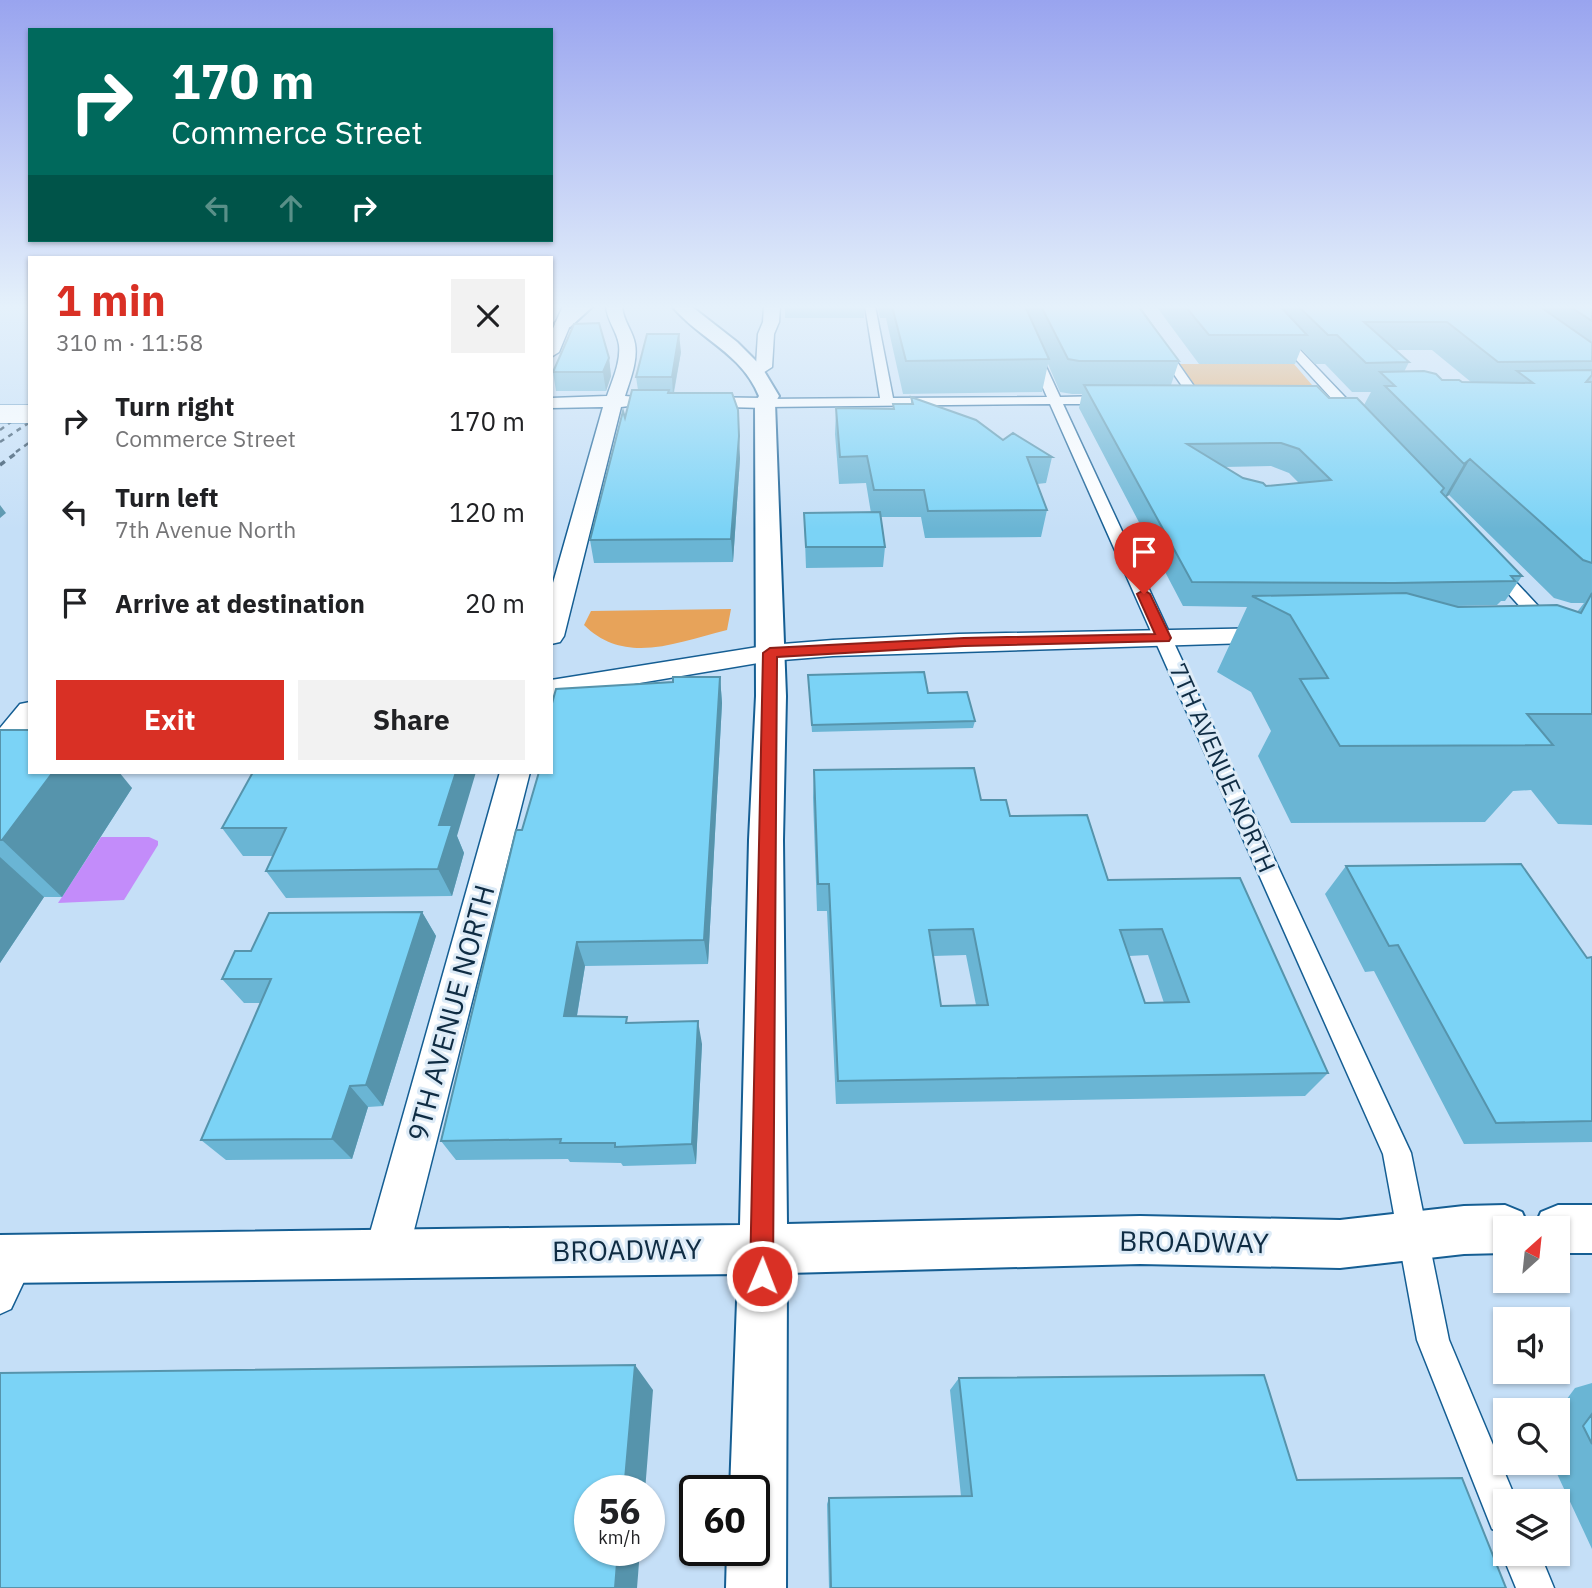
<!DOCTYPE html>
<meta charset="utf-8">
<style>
:root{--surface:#fff;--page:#f2f2f2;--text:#202124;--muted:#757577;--accent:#d93025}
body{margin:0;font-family:"IBM Plex Sans",sans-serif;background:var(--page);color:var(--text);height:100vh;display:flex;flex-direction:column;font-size:26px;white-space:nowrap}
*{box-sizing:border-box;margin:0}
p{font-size:23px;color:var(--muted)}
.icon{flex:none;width:38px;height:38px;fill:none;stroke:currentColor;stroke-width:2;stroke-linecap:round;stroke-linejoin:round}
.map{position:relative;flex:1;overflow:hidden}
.details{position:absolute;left:28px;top:256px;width:525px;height:518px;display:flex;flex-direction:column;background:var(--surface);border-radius:0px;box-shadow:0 2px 5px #0004}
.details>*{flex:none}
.top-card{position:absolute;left:28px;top:28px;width:525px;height:214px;border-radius:0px;box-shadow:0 2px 5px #0004;background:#00695c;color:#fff;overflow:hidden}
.needle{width:46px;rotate:27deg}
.tools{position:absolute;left:1493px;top:1216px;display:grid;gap:14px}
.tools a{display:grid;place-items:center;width:77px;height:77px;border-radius:0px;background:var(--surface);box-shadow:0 2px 5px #0004;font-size:35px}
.speed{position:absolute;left:574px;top:1475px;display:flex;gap:14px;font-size:35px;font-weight:700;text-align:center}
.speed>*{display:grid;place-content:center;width:91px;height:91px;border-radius:50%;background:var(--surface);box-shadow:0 2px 5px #0004;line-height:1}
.speed small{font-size:18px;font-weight:400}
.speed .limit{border:4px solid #111;border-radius:10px;background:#fff;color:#111}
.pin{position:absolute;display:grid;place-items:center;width:60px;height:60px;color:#fff;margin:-72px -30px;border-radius:50% 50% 50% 0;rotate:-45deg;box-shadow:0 0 7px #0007}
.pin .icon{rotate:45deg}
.me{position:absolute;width:77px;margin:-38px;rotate:1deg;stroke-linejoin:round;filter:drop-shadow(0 0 5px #0008)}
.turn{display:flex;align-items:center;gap:24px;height:147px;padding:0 28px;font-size:32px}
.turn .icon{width:91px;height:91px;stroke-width:2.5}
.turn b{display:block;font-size:49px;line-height:60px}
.lanes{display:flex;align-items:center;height:66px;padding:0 28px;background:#0003;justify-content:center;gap:35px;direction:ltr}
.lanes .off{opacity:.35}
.round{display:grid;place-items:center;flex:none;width:74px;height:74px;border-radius:0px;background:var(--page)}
.headline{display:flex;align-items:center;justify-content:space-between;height:119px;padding:0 28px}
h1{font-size:42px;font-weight:700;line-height:52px;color:var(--accent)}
.action{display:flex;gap:14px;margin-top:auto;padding:14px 28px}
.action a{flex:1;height:80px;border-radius:0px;background:var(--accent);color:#fff;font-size:28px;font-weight:700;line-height:80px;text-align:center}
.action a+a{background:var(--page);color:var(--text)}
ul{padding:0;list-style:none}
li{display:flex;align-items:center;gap:21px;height:91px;padding:0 28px}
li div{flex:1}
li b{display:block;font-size:26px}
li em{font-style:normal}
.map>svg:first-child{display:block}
.green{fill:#e7a35a}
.water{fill:#c38cfa}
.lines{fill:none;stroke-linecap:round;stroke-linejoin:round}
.street-casing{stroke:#155e93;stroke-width:3}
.secondary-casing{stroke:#155e93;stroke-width:3}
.primary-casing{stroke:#155e93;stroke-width:4}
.street{fill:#fff;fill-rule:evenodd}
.secondary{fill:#fff;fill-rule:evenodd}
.primary{fill:#fff;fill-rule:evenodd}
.rail-far1{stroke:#2d4a61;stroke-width:2.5;stroke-dasharray:5 5;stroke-linecap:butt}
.rail{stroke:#2d4a61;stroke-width:3.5;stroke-dasharray:6 6;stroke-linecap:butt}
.secondary-bridge-casing{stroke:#155e93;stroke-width:19;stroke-linecap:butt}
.secondary-bridge{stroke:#fff;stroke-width:18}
.wall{fill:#6ab5d4;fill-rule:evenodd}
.shaded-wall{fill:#5694ac}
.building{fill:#7bd3f6;stroke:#5694ac;stroke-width:2;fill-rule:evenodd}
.route{fill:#d93025;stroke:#8d1f18;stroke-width:2}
.labels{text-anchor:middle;stroke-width:6;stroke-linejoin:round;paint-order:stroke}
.street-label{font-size:24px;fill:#0f2c43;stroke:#ddebf7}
.near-street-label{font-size:28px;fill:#0f2c43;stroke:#ddebf7}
</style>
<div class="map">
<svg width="1592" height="1588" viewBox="0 0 1592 1588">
<rect width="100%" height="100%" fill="#c5dff7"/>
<!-- green -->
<path class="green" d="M1173,364H1294L1324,399H1197Z
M731,609L727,630C678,642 625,666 584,625L591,611Z"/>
<!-- water -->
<path class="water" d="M101,837H149L158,841V845L124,900L58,903Z"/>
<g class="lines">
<defs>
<path id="street" d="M865,306H875L893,398L1047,397L1007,306H1018L1060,397L1107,396L1113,400L1107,404H1063L1411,1153L1449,1340L1517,1502H1505V1534L1492,1529L1417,1340L1383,1154L1050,404L765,407L759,403L765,399L880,398Z
M1127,306H1138L1203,399L1201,402H1193Z
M1247,306H1258L1364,417V423H1354Z
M1494,563L1500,565L1554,623L1557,627L1554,631H1542L1488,571L1486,568L1488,565Z
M20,1243L31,1247L35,1258L11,1309L0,1314V1265L9,1247Z
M1505,1548V1554H1540L1554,1588H1516L1502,1554Z"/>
<path id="secondary" d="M563,306H578L559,352L551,357V333Z
M606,306H622C623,321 633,331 635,344C638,361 630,380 625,396L637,397L640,401L637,405L621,407L564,636L560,642L551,644V590L603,407L551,408V398L607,396C612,381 621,362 619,345C617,331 607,321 606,306Z
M764,306H780L779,322L774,334L772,367L755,378L746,373L756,365L758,334L763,322Z
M695,397L765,398L774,403L765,408L689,406L686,402Z
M1272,628L1281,630L1285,636L1281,642L833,656L770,661L551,698V680L770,645L833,640L958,634Z
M30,702V730L10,754L0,757V728L20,704Z
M500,772H530L408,1254L401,1269L386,1276L371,1269L364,1254Z"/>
<path id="primary" d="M574,306H593L570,327H558L555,323Z
M672,306H691L737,342L761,366L779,396L775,403L786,696L783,840L787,1224L1140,1216L1340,1220L1464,1206L1505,1205L1522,1212L1529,1228H1505V1253L1464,1254L1340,1268L1140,1264L787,1273L786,1588H726L727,1550H754V1491H730L738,1274L0,1283V1235L740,1225L749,840L756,696L755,403L759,396C741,352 700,340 672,306Z
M1558,1205H1592V1253H1558V1228H1534L1541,1212Z"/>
</defs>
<!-- street casing -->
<use href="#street" class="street-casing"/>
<!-- secondary casing -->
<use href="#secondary" class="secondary-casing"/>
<!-- primary casing -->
<use href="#primary" class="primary-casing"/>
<!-- street -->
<use href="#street" class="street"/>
<!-- secondary -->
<use href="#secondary" class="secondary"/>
<!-- primary -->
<use href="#primary" class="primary"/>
<!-- rail-far1 -->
<path class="rail-far1" d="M0,430L30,408
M0,442L30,422
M16,452L30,442"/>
<!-- rail -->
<path class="rail" d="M0,465L19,451"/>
<defs>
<path id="secondary-bridge" d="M0,414H30"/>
</defs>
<!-- secondary-bridge casing -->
<use href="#secondary-bridge" class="secondary-bridge-casing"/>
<!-- secondary-bridge -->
<use href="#secondary-bridge" class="secondary-bridge"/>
</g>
<!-- wall -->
<path class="wall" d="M785,306H865L864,318H785Z
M877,306H1138L1179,361L1171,385L1329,398L1364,405L1371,392H1352L1325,364H1315L1301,349L1295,364H1199L1156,306H1592V825L1558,824L1531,790L1513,791L1485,822L1291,823L1258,756L1271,731L1251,692L1217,672L1247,607L1183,606L1079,408L1082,394H1072L1060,392L1048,364L1042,392L903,394L886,318H880ZM1396,350H1432L1471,382L1442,380L1404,372L1409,362ZM1271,466L1289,473L1299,483L1266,486L1243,478L1224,467ZM1449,495L1554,598L1571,603H1584L1577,612L1457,606L1497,605L1501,601H1505L1522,576L1446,497Z
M681,352L674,393L740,458L733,562L594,563L590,540L625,418L638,390L636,377Z
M609,358L611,376L606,391H556L553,372Z
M911,397L1003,440L1052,457L1046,483L1037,484L1047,510L1041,537L925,538L921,517H881L885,547L883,567L806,568L804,513H871L866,483L839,484L835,434L836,408L893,409V404H911Z
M808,675L928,693L975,721L973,728L812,732Z
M720,677L722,703L708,964L585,966L577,1016L629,1023L702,1044L696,1164L623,1166L621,1163L570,1162L568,1159L456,1160L441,1141L522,830L673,682Z
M0,730L132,788L62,897H44L0,963Z
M814,770L981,800L1010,816L1108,880L1328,1073L1305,1096L836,1104L827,911H817L813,798ZM966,955L976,1005L941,1006L933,956ZM1148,955L1164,1003H1145L1129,956Z
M253,772L457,836L464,853L452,896L286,898L266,871L273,856H243L222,828Z
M1346,866L1587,958L1592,957V1142L1464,1144L1374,971L1365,972L1325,894Z
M422,912L436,936L383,1106L368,1107L352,1159L226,1160L201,1140L261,1003H244L222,979L251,951Z
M959,1378L1297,1480L1506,1588H829L827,1504L829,1498L961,1496L950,1390Z
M1592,1383V1549L1552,1463H1558V1411L1575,1388Z"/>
<!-- shaded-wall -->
<path class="shaded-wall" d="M679,334L681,352L673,395L672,377Z
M609,358L611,376L606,391L603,372Z
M738,410L740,458L733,562L731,539Z
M1470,459L1449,495L1443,500L1464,464Z
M0,505L6,513L0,518Z
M720,677L722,703L708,964L704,940Z
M53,772H119L132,788L62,897L2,840Z
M456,772H476L457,836L464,853L452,896L438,869L439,825Z
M0,857L44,897L0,963Z
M422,912L436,936L383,1106L366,1085Z
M577,942L585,966L573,1039L564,1016Z
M698,1021L702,1044L696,1164L692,1144Z
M350,1086L368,1107L352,1159L332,1139Z
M635,1365L653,1390L645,1491H624Z
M618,1550H640L637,1588H615Z"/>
<!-- building -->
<path class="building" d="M892,306H1025L1049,359L906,361Z
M1041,306H1138L1179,361H1079L1068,359Z
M1185,306H1280L1307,335H1209Z
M1298,306H1539L1592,343V361L1498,362L1447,322H1364L1409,362L1366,363L1337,335H1328Z
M1569,306H1592V321Z
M599,323L609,358L603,372H553L574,324Z
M647,334H679L672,377H636Z
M1592,370V375L1586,382H1592V563L1583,560L1470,459L1464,464L1385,386H1395L1380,372L1424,371L1436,374L1442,380H1459L1462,382L1533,383L1517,371Z
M1084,385L1317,386L1329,398H1357L1444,488L1441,492L1522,576H1511L1515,581L1394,583L1192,582ZM1281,443L1299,449L1331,480L1266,486L1263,483L1243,478L1187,444Z
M632,390H669L668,393H732L738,410L739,436L731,539L590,540L623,411L625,418Z
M911,397L976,420L1003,440L1013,433L1052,457H1027L1047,510L928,511L924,490H874L867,456L840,457L836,408L894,409L893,404H913Z
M880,512L885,547H806L804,513Z
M1406,593L1458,607L1557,605L1581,613L1592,593V714H1527L1553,745L1340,746L1300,679L1328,678L1290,615L1252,596Z
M924,672L928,693L967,692L975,721L812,725L808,675Z
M673,677H720L704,940L577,942L564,1016L627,1017L626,1023L698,1021L692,1144L615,1147V1143H560L561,1139L441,1141L516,830H522L539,772H551V707L556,689L673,682Z
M0,730H30V772H53L2,840H0Z
M974,768L981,800H1006L1010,816L1087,815L1108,880L1240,878L1328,1073L838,1081L829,884H818L814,770ZM973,929L988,1005L941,1006L929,930ZM1162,929L1189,1002L1145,1003L1120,930Z
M253,772H456L439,825H452L438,869L266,871L286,828H222Z
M1521,864L1587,958L1592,957V1121L1496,1123L1398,945L1389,946L1346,866Z
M422,912L366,1085L350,1086L332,1139L201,1140L271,979H222L235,951H251L269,913Z
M635,1365L624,1491H590V1550H618L615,1588H0V1373Z
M1264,1375L1297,1480L1462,1478L1506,1588H831L829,1498L972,1496L959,1378Z
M1592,1414V1444L1583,1426Z"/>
<!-- sky -->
<linearGradient id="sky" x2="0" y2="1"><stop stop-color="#99a4ef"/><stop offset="0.58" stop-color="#e5f1fb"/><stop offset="1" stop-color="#e5f1fb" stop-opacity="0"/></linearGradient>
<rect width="1592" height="529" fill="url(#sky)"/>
<!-- route -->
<path class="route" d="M1144,590L1150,594L1171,638L1169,641L964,646L777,657L773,1276L770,1285L762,1288L753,1285L750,1276L763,653L770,648L964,638L1155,634L1137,594Z"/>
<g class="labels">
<!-- street labels -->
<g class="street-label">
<text transform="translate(1222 768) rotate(66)" y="8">7TH AVENUE NORTH</text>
</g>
<!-- near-street labels -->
<g class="near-street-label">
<text transform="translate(451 1013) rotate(-75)" y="10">9TH AVENUE NORTH</text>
<text transform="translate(1194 1242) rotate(1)" y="10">BROADWAY</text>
<text transform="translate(627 1250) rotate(-1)" y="10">BROADWAY</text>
</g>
</g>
</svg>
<div class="tools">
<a><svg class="needle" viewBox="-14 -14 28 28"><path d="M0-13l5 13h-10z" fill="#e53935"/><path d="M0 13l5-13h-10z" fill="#757577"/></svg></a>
<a><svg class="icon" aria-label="sound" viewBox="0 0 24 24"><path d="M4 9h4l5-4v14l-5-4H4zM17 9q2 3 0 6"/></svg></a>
<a><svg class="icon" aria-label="search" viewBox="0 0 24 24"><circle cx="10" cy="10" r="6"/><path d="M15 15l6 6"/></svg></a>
<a><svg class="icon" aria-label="layers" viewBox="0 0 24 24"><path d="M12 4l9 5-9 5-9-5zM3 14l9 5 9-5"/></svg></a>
</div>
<div class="speed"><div>56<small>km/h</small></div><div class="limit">60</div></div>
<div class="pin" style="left:1144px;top:594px;background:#d93025"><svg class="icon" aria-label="arrive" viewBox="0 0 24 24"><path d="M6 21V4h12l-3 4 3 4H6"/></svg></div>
<svg class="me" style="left:762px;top:1276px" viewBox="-20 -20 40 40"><circle r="17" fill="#d93025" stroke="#fff" stroke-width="3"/><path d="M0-11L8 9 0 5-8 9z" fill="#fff"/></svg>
<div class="top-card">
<div class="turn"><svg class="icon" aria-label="right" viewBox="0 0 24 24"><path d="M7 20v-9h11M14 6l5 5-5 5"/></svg><div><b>170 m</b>Commerce Street</div></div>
<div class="lanes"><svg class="icon off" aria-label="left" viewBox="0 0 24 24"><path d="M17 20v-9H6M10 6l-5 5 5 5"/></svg><svg class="icon off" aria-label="ahead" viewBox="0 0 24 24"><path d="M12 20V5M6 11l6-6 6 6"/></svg><svg class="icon" aria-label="right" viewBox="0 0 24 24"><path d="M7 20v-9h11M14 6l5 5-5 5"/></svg></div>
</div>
<section class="details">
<div class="headline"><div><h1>1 min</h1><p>310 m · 11:58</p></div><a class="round"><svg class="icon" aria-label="close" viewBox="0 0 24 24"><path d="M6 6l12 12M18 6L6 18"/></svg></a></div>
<ul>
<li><svg class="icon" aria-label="right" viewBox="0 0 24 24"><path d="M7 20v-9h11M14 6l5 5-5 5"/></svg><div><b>Turn right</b><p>Commerce Street</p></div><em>170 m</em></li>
<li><svg class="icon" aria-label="left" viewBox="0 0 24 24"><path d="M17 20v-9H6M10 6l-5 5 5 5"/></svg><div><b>Turn left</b><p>7th Avenue North</p></div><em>120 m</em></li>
<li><svg class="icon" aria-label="arrive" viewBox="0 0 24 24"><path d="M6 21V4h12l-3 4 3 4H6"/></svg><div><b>Arrive at destination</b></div><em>20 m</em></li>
</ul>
<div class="action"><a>Exit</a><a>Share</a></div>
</section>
</div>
